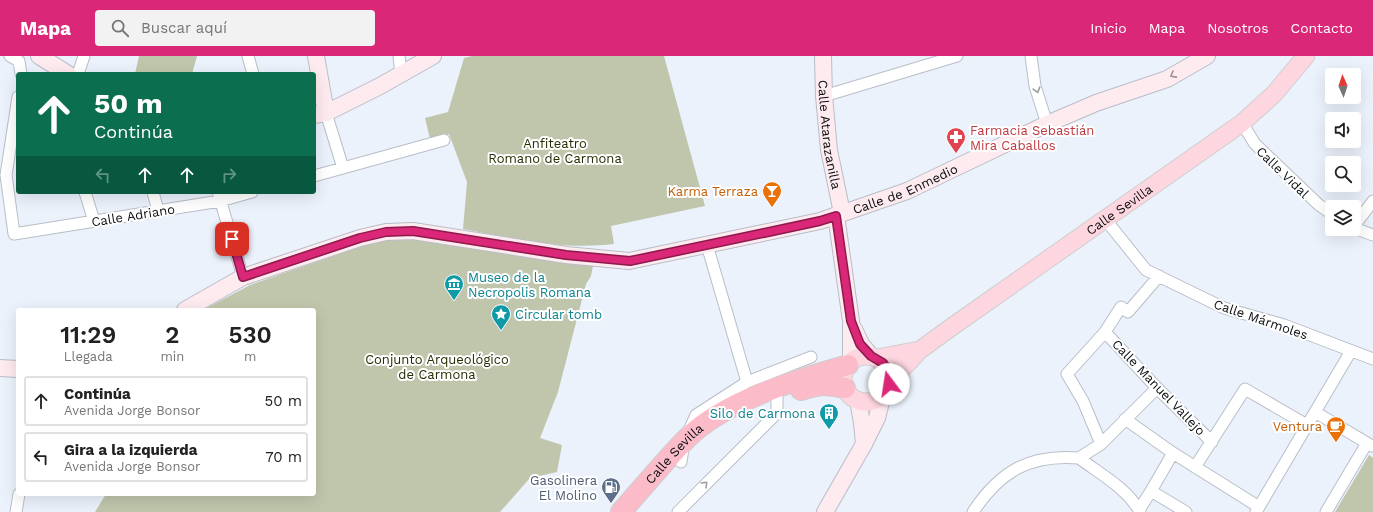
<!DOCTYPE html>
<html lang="es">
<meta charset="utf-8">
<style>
:root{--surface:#fff;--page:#f2f2f2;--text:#222;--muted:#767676;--line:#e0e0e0;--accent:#db2777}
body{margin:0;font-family:"Work Sans",sans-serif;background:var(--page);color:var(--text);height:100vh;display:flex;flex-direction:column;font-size:15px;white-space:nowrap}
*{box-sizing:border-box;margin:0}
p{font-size:13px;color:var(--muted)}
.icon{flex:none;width:22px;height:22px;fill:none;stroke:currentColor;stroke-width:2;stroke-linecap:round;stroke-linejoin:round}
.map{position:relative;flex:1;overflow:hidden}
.side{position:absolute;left:16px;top:252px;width:300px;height:188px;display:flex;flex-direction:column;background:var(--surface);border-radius:4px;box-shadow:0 4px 16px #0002}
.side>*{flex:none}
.hud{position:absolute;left:16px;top:16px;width:300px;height:122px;border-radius:4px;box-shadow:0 4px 16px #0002;background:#0b6e4f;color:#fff;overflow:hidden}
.needle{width:26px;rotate:357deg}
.fabs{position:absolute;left:1325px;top:12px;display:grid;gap:8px}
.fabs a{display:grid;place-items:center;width:36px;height:36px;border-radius:4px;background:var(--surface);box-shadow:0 4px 16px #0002;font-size:20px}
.pin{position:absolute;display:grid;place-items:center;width:34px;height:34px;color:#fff;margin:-17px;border-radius:8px;box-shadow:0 2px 6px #0006}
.me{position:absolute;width:44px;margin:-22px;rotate:346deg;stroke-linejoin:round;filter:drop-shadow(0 0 3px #0008)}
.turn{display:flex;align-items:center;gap:14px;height:84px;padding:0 12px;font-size:18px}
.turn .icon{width:52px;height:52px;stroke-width:2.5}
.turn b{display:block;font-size:28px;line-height:34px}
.lanes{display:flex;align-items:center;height:38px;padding:0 12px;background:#0003;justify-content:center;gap:20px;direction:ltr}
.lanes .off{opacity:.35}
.eta{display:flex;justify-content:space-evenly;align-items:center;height:68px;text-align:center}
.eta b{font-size:24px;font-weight:600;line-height:28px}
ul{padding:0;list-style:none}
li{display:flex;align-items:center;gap:12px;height:50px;margin:0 8px 6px;padding:0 4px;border:2px solid var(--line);border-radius:4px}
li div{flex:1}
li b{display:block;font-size:15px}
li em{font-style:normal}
header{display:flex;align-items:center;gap:24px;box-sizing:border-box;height:56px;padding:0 20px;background:var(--accent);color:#fff}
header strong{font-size:19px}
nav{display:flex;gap:22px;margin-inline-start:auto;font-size:14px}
.search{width:280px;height:36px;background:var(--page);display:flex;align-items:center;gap:10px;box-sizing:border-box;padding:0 14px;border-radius:4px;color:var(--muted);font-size:15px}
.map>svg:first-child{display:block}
.green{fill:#c0c6ac}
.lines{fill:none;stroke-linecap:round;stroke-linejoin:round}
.street-casing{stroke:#b8bec7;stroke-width:13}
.secondary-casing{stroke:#b8bec7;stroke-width:18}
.primary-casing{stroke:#cecfcf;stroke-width:19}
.highway-casing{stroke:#cecfcf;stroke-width:22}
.street{stroke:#fff;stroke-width:11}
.secondary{stroke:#feebef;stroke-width:16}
.primary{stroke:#fdd6df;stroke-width:17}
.highway{stroke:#fbbbc9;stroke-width:20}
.oneway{stroke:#9d9296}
.oneway2{stroke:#9d9e9f}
.route-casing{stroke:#8e194d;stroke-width:10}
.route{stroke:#db2777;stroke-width:7}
.labels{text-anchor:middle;stroke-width:4;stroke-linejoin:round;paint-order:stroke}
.health-label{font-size:13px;fill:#be3a42;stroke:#fff;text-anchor:start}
.street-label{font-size:13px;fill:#0b0d10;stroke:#fff}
.park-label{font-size:13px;fill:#272e03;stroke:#fff}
.food-label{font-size:13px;fill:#c56008;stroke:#fff;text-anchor:end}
.culture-label{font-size:13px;fill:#0d838f;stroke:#fff;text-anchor:start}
.service-label{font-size:13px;fill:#4e5e75;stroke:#fff;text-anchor:end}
</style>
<header>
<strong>Mapa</strong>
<div class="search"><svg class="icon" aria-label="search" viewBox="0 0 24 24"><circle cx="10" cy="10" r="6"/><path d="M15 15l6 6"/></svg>Buscar aquí</div>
<nav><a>Inicio</a><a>Mapa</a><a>Nosotros</a><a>Contacto</a></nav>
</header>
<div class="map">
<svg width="1373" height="456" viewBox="0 0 1373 456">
<rect width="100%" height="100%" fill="#ecf2fc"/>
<!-- green -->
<path class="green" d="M139,0H197L192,18H135Z
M472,0H664L705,150L611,170L614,188C562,194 515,183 463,173L467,126L449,78L430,83L425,62L448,56L464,2Z
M410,182L593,210L591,220L586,228L558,336L540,382L562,389L557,416L530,422L500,456H95L106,438H314V254H203L250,229L362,190L385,184Z
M1369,399L1373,402V456H1335Z"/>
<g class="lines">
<defs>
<path id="street" d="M10,0L19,5L21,18
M248,0L253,18
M399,0L401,18
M1031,0L1035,30L1047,68
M78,18L84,0
M824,40L957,0
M18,41L6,119L14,178L220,145L252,136
M326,57L343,112
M1242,67L1255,88L1319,149L1332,158
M314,120L444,84
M85,136L94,165
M153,136L158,155
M218,136L243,221
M1105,163L1146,214L1224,252L1284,269L1373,303
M1354,170L1373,145
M1354,172L1373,179
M1105,276L1157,332L1212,386
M747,326L811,301
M1315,356L1372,390
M1125,363L1173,397L1259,451
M1101,388L1083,345L1067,318L1105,276L1121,251L1128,256L1159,220
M1079,402L1101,388L1157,332
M1079,402C1100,418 1127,432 1140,456
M681,406L684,386L696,359L747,326L707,189
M1195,411L1245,333L1307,369
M1151,435L1186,456
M1139,454L1151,435L1173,397
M16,456L19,438
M678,456L777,357V341
M973,456C1000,415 1030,398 1079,402
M1256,456L1351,295
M1326,456L1367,387"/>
<g id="secondary">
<path d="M39,0L68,18"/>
<path d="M316,0L326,57"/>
<path id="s1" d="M823,0L824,40L829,94L842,157"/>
<path d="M314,59L326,57L380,30L433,0"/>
<path d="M836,159L851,265V305"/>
<path id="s2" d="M185,254L243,221L360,182L386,176L413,175L566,199L629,205L820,165L907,135L1047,68L1096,47L1167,23L1207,0"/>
<path d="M854,273L861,288L871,300"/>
<path d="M0,312L18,313"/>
<path d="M858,344L862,367L864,388"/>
<path d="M825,456L864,388L877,362L883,338"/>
</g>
<g id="primary">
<circle cx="866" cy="323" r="23"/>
<path d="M877,302L920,294"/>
<path id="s3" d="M889,327L920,294L953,270L1242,67L1274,38L1306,0"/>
</g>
<g id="highway">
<path d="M801,334C819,328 827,328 845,332"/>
<path id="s4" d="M621,456C635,440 649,424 663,408C673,397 683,385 695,375C734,342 799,323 848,309"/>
</g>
</defs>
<!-- street casing -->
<use href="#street" class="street-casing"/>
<!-- secondary casing -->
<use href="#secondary" class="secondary-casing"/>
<!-- primary casing -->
<use href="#primary" class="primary-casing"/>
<!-- highway casing -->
<use href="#highway" class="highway-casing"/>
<!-- street -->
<use href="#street" class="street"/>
<!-- secondary -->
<use href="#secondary" class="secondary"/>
<!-- primary -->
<use href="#primary" class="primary"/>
<!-- highway -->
<use href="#highway" class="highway"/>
</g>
<!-- one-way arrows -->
<defs><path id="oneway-chevron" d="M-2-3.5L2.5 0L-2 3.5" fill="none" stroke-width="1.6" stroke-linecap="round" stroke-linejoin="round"/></defs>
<use class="oneway" href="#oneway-chevron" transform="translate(1173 19) rotate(151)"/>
<g class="oneway2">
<use href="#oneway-chevron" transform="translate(1037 34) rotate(74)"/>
<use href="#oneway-chevron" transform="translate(705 428) rotate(-45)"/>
</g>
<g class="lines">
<defs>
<path id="route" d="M232,183L243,221L360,182L386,176L413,175L566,199L630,205L764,177L820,165L836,160L851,265L860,288L871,300L883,307L887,313L889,320V328"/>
</defs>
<!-- route casing -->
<use href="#route" class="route-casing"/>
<!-- route -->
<use href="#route" class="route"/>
</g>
<!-- icons -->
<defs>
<symbol id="pharmacy-pin" viewBox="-11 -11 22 30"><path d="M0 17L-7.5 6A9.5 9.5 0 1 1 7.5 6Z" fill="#e0444e" stroke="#fff"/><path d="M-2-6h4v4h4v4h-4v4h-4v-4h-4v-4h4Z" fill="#fff"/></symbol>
<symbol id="bar-pin" viewBox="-11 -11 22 30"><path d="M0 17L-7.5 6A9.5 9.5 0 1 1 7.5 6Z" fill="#e8710a" stroke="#fff"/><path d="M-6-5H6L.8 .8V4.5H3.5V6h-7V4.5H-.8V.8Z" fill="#fff"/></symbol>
<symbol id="museum-pin" viewBox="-11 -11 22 30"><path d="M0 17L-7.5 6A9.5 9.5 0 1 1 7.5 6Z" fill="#0f9aa8" stroke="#fff"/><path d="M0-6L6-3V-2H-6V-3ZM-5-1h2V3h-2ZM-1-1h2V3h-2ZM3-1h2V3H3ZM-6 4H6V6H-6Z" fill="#fff"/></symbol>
<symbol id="sight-pin" viewBox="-11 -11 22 30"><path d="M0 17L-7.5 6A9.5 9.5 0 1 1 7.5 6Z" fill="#0f9aa8" stroke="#fff"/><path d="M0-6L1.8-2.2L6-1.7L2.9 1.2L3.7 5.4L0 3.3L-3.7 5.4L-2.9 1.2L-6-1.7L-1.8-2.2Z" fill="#fff"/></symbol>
<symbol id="building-pin" viewBox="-11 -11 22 30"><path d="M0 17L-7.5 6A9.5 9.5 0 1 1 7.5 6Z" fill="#0f9aa8" stroke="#fff"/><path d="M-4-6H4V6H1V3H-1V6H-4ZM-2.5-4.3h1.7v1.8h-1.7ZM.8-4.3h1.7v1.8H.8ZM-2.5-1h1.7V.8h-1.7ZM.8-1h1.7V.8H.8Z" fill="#fff"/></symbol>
<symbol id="cafe-pin" viewBox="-11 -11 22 30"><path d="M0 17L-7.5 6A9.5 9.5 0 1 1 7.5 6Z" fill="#e8710a" stroke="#fff"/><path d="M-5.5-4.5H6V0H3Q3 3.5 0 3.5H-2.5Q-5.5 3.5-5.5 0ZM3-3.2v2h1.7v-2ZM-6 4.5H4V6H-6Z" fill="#fff"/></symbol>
<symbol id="fuel-pin" viewBox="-11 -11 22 30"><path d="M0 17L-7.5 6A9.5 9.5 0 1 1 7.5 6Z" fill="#5c6f8a" stroke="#fff"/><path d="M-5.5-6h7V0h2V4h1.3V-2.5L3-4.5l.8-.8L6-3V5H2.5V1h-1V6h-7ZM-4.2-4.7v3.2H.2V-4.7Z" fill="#fff"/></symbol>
</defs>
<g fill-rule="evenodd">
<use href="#pharmacy-pin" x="945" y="70" width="22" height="30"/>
<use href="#bar-pin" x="761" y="124" width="22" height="30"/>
<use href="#museum-pin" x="443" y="217" width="22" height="30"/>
<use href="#sight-pin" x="490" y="247" width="22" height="30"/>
<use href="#building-pin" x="818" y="346" width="22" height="30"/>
<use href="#cafe-pin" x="1325" y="359" width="22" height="30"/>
<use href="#fuel-pin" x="600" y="420" width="22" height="30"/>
</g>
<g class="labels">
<!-- health labels -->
<g class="health-label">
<text x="970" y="79">Farmacia Sebastián<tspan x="970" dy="15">Mira Caballos</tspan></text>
</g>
<!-- street labels -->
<g class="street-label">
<text dy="5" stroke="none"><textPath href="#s1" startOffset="79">Calle Atarazanilla</textPath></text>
<text transform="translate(1283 116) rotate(44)" y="5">Calle Vidal</text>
<text dy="5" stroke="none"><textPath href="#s2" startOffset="748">Calle de Enmedio</textPath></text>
<text dy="5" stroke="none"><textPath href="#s3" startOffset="289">Calle Sevilla</textPath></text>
<text transform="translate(133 159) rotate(-9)" y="5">Calle Adriano</text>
<text transform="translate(1261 263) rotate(19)" y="5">Calle Mármoles</text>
<text transform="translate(1159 331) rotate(46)" y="5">Calle Manuel Vallejo</text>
<text dy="5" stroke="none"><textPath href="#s4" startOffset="79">Calle Sevilla</textPath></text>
</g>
<!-- park labels -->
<g class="park-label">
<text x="555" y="92">Anfiteatro<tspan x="555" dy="15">Romano de Carmona</tspan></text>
<text x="437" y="308">Conjunto Arqueológico<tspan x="437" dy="15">de Carmona</tspan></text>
</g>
<!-- food labels -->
<g class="food-label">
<text x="758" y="140">Karma Terraza</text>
<text x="1322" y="375">Ventura</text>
</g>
<!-- culture labels -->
<g class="culture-label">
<text x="468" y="226">Museo de la<tspan x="468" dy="15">Necropolis Romana</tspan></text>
<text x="515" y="263">Circular tomb</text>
<text x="815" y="362" text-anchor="end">Silo de Carmona</text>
</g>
<!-- service labels -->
<g class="service-label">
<text x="597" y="429">Gasolinera<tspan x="597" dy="15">El Molino</tspan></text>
</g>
</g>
</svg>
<div class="fabs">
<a><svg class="needle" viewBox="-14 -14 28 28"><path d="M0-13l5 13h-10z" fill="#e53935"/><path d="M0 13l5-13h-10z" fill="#767676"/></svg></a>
<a><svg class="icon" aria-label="sound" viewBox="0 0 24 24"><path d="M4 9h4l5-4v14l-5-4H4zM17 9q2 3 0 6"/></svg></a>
<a><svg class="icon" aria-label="search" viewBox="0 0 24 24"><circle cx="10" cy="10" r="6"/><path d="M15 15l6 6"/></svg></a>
<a><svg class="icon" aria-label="layers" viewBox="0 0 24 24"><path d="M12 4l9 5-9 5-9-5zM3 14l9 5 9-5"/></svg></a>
</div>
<div class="pin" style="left:232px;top:183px;background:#d93025"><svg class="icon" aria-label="arrive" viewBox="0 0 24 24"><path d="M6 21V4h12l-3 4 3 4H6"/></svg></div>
<svg class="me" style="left:889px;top:328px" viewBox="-20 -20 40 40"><circle r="19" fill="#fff"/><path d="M0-13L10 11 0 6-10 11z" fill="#db2777"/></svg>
<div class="hud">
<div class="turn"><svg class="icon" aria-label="ahead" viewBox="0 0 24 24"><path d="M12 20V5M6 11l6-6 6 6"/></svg><div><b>50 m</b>Continúa</div></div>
<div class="lanes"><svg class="icon off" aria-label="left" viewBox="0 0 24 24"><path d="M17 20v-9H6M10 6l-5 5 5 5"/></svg><svg class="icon" aria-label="ahead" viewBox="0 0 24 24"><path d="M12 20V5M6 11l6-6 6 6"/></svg><svg class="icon" aria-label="ahead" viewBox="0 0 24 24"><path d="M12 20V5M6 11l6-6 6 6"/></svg><svg class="icon off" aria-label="right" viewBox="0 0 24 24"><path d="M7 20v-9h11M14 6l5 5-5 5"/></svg></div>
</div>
<section class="side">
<div class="eta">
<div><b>11:29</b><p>Llegada</p></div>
<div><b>2</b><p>min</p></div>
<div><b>530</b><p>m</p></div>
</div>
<ul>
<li><svg class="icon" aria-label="ahead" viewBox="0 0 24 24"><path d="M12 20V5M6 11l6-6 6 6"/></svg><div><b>Continúa</b><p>Avenida Jorge Bonsor</p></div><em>50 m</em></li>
<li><svg class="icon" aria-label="left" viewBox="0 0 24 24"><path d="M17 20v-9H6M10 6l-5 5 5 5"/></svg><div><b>Gira a la izquierda</b><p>Avenida Jorge Bonsor</p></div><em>70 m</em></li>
</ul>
</section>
</div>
